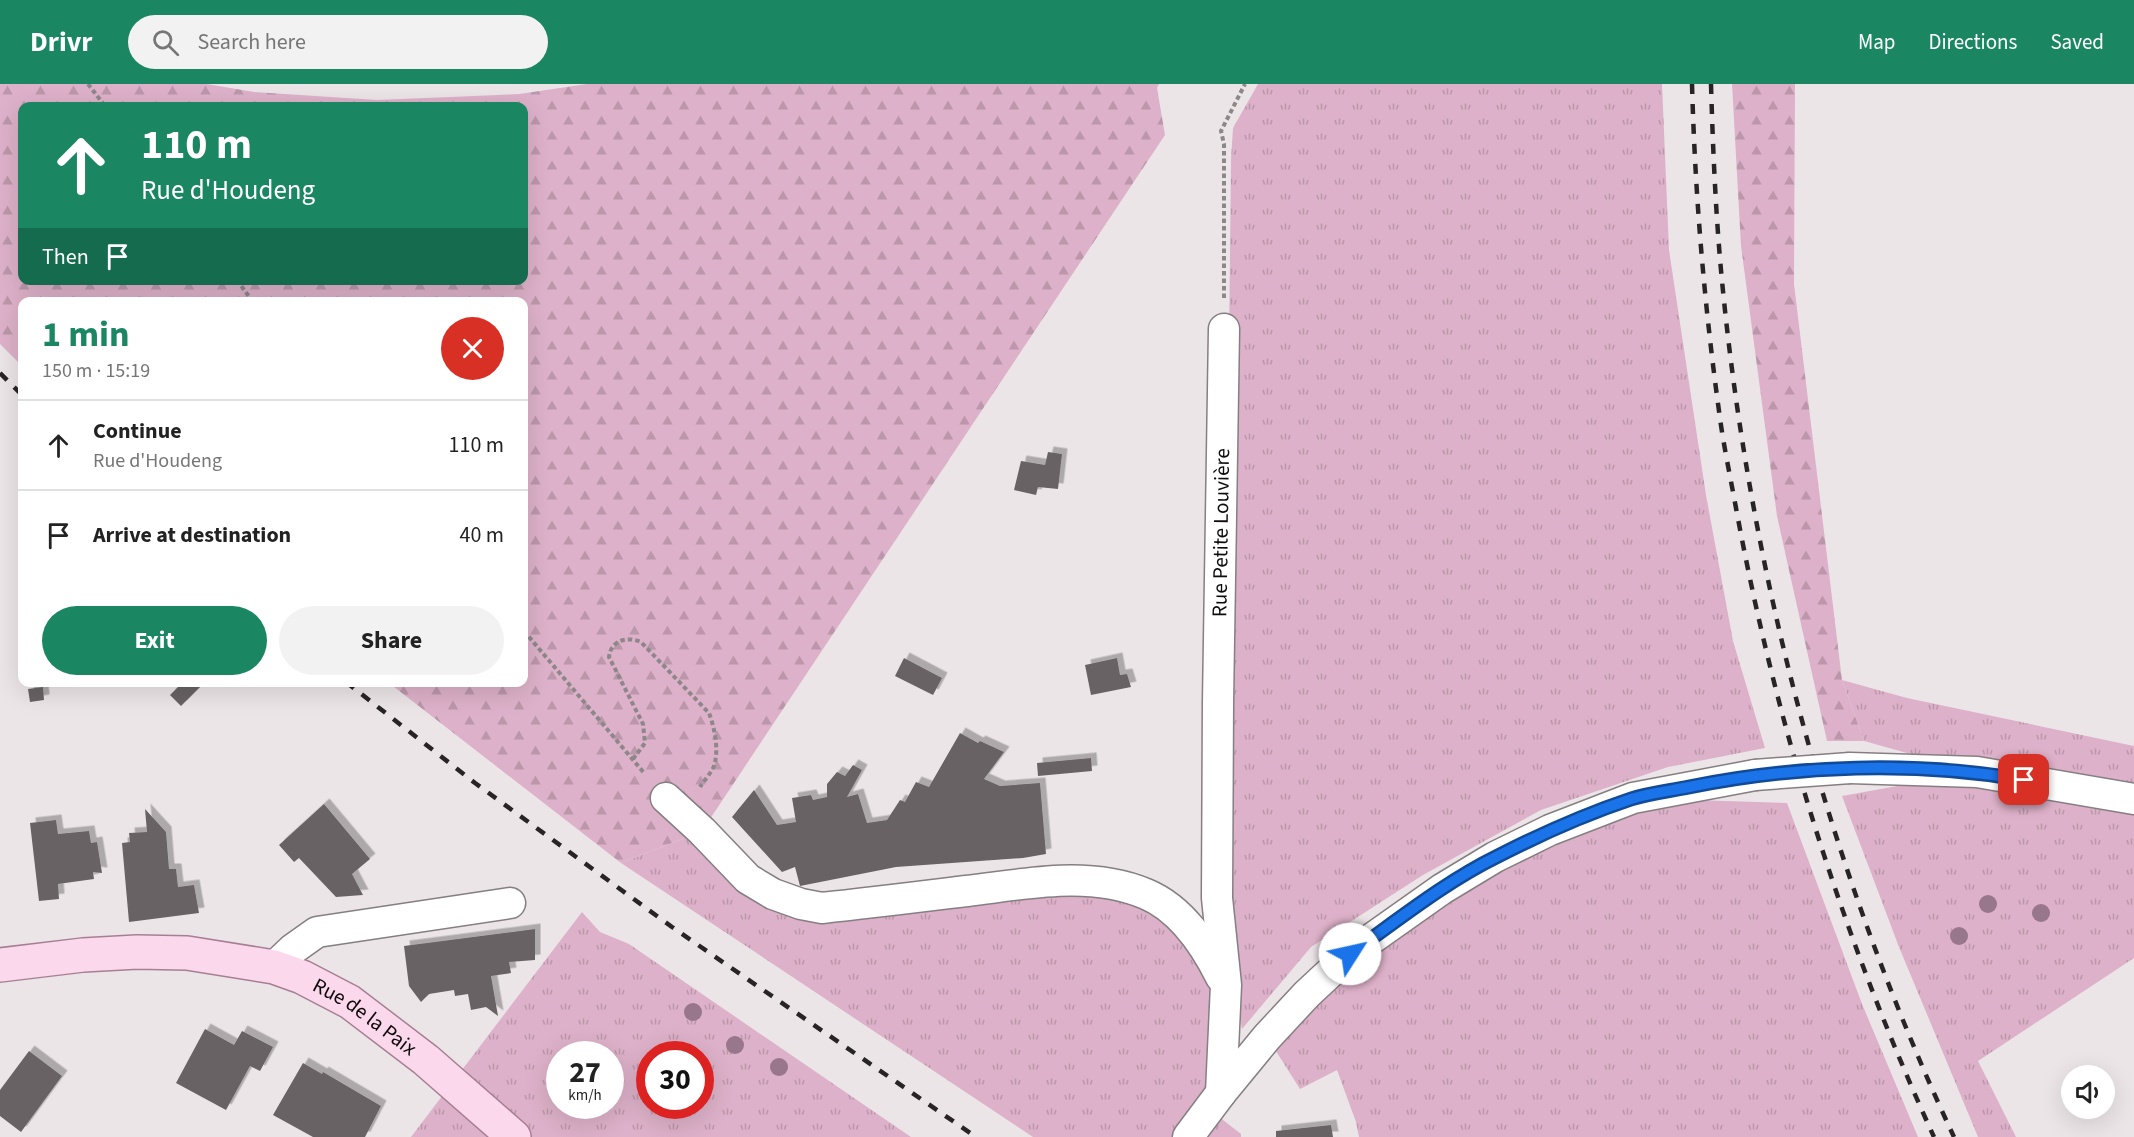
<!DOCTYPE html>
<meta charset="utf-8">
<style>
:root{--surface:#fff;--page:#f2f2f2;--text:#222;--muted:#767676;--line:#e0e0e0;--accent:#1b8662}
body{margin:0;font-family:"Source Sans 3",sans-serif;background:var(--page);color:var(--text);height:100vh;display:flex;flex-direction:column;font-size:22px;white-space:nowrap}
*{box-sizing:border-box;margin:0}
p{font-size:20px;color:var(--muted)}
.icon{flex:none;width:33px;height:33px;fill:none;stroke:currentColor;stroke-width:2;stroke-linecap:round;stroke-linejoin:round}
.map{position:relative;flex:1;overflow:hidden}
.side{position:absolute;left:18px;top:213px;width:510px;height:390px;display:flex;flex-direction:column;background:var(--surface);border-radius:12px;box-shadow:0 6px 24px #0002}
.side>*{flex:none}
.hud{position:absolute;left:18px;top:18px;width:510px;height:183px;border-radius:12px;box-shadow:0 6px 24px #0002;background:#1b8662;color:#fff;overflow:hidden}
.tools{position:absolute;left:2061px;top:981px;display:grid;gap:12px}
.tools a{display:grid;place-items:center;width:54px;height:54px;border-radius:50%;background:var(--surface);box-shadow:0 6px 24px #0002;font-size:30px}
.speed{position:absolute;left:546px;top:957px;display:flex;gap:12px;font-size:30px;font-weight:700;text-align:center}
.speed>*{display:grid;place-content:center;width:78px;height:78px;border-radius:50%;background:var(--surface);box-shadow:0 6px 24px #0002;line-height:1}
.speed small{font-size:15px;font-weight:400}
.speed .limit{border:9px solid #d22;background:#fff;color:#111}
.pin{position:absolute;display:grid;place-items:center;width:51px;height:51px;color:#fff;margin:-26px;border-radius:12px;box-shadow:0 3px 9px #0006}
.me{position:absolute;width:66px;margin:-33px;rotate:55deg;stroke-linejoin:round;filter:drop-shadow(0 0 4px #0008)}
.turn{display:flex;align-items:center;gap:21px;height:126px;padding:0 24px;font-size:27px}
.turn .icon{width:78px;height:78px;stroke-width:2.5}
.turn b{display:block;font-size:42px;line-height:51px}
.then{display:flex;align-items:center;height:57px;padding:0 24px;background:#0003;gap:12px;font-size:22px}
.round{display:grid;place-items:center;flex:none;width:63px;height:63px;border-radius:32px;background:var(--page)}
.headline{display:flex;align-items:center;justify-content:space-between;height:102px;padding:0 24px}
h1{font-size:36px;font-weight:700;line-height:45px;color:var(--accent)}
.primary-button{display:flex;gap:12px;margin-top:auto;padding:12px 24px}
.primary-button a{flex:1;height:69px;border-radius:36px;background:var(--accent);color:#fff;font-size:24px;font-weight:700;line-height:69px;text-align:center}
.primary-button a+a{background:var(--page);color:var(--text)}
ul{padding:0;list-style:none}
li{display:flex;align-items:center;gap:18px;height:90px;padding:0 24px;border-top:2px solid var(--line)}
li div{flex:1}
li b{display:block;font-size:22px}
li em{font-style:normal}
header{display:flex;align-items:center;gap:36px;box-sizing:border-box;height:84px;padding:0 30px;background:var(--accent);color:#fff}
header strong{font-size:28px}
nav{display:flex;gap:33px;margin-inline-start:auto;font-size:21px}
.search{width:420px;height:54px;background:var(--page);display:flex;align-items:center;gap:15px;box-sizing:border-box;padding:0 21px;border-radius:33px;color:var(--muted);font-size:22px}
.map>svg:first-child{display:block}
.grass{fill:url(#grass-tufts);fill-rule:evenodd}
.forest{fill:url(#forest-firs);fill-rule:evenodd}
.building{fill:#686265;filter:url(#shadow)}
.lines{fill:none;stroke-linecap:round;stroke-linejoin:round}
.street-casing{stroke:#857f82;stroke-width:33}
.primary-casing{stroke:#a67f94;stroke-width:36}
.path{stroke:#8d878a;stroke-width:4;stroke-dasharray:4.5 3;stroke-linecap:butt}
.street{stroke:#fff;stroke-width:30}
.primary{stroke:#fbd8eb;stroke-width:33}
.rail{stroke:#282426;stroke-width:4.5;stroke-dasharray:10 10;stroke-linecap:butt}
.street-bridge-casing{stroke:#857f82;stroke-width:33;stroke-linecap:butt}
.street-bridge{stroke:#fff;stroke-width:30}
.tree{fill:#98768b}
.route-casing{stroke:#114b97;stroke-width:15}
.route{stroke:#1a73e8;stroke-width:10}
.labels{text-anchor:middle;stroke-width:6;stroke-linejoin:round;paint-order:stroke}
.street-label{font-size:21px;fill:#0e0b0c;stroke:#f9f2f6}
</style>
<header>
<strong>Drivr</strong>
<div class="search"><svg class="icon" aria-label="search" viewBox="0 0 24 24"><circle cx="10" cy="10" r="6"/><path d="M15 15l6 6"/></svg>Search here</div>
<nav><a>Map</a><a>Directions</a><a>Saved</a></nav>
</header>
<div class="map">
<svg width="2134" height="1053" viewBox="0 0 2134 1053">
<defs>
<pattern id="grass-tufts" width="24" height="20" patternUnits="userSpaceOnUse" patternTransform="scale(1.5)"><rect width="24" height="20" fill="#ddb1c9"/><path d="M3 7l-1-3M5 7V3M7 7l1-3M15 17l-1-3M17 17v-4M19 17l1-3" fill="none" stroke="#bc97ab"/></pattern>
<pattern id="forest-firs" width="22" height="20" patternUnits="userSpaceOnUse" patternTransform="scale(1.5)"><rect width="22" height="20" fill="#ddb1c9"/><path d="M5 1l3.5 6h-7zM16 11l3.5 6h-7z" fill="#bc97ab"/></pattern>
<filter id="shadow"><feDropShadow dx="5.5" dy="-5.5" stdDeviation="0" flood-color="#0004"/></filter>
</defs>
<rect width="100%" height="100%" fill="#ece5e8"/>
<!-- grass -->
<path class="grass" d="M1258,0H1662L1669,166L1706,411L1733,557L1765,664L1668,683L1541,726L1423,791L1311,863L1242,945L1230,883L1224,725L1231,75L1233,44Z
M1842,596L1907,614L2134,662V874L1978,977L2016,1053H1978L1899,863L1842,712L1975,688L1864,657Z
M1633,714L1787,719L1862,920L1918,1053H1359L1356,1038L1337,986L1300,1005L1267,953L1442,805Z
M702,747L801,820L1061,796L1147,810L1226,901L1209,1025L1241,1050V1053H1033L621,779Z
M582,828L600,848L629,860L911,1053H411ZM560,970H610V1022H560ZM650,970H700V1022H650Z"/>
<!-- forest -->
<path class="forest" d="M0,0H207L254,8L377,16L519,10L587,0H1159L1157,4L1165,51L702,747L621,779L389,599L524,598V218H22V282L0,260ZM22,22H524V196H22Z
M1732,0H1795L1794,200L1842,596L1864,657H1827L1777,432L1741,162Z"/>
<!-- building -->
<path class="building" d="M1048,368L1062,370L1058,405L1038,403L1036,411L1014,406L1021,377L1045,381Z
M904,574L942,594L933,611L895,592Z
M1117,574L1120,591L1127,590L1131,603L1091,611L1085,581Z
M183,598H201L203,600L181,622L170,611Z
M43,603L44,616L30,618L28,605Z
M960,649L978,659L980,657L1004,668L984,695L1000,702L1040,699L1046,770L1023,774L896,783L800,802L795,783L782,788L732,733L754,706L777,741L796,738L792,714L811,711L813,716L827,713V700L837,688L845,692L853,681L862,686L847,713L858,710L867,739L887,736L900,716L905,718L916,698L929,703Z
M1091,674L1092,687L1038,692L1037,679Z
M324,720L370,775L352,790L363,811L336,813L299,774L294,778L279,761Z
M145,725L166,748L169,785H176L178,803L194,801L199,829L129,838L122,759L130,758L129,749L147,748Z
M56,736L58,750L89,747L91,759L97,758L102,789L93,788L94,795L58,800L59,815L39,817L30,739Z
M535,845V876L509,878L511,889L491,892L498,932L486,923L471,926L468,910L455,912L454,906L429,910L421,918L409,902L404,862Z
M205,945L234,961L242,947L273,963L260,987L250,982L226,1026L176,999Z
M29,967L62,992L21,1048L0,1032V1006Z
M303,979L322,990L323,988L381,1022L365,1053H313L273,1031Z
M1331,1041L1333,1053H1276V1047Z"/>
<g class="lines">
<defs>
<g id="street">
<path d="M1850,684L1977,688L2134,715"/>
<path d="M666,714L702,747L748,795L773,810L801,820L822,824C870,819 918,813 967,807C1026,800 1089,786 1146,810C1182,825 1205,861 1221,893"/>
<path d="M274,883L293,865L317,848L510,819"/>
<path id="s1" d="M1221,1009L1226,901L1217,814L1218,618L1224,245"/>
<path d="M1188,1053L1221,1009L1267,953L1307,910L1350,870L1442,805L1495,773L1550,746L1633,714L1755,691"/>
</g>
<g id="primary">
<path id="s2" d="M0,881L83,871L137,868L187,869L274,883L302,893L350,918L426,976L514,1053"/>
</g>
</defs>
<!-- street casing -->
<use href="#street" class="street-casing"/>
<!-- primary casing -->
<use href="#primary" class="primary-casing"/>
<!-- path -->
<path class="path" d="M88,0L105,22
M237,196L253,218
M1224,214V60L1221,47L1245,0
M524,547L645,690
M633,675L645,659L643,640L609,573C611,556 627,552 641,558L709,629C715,645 719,666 714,682C711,689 704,697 700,703"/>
<!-- street -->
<use href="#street" class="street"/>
<!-- primary -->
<use href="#primary" class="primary"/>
<!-- rail -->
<path class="rail" d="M1692,0C1695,109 1704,218 1719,327C1723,359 1730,391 1736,424C1776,641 1842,852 1934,1053
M1711,0C1713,69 1716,138 1723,207C1752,498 1830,788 1954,1053
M0,289L22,311
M346,598L475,699L672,843L976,1053"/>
<defs>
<path id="street-bridge" d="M1755,691L1850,684"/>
</defs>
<!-- street-bridge casing -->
<use href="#street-bridge" class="street-bridge-casing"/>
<!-- street-bridge -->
<use href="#street-bridge" class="street-bridge"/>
</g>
<!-- trees -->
<g class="tree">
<circle cx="1988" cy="820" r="9"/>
<circle cx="2041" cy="829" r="9"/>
<circle cx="1959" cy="852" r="9"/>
<circle cx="693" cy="928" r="9"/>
<circle cx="735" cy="961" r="9"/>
<circle cx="779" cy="983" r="9"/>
</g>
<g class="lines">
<defs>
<path id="route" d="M1350,870C1398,836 1445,798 1498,772C1541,750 1586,730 1631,715C1650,709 1670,707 1689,703C1796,681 1916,677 2024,696"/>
</defs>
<!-- route casing -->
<use href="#route" class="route-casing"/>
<!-- route -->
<use href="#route" class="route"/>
</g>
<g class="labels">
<!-- street labels -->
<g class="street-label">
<text dy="7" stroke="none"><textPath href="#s1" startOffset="561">Rue Petite Louvière</textPath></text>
<text dy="7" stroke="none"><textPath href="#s2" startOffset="380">Rue de la Paix</textPath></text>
</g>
</g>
</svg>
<div class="tools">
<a><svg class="icon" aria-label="sound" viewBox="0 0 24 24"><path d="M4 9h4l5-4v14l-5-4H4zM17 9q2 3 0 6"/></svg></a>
</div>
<div class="speed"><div>27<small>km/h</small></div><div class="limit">30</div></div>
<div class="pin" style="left:2024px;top:696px;background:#d93025"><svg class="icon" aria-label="arrive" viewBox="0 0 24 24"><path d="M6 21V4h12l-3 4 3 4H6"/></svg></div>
<svg class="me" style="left:1350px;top:870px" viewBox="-20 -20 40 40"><circle r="19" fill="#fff"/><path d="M0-13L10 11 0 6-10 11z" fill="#1a73e8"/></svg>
<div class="hud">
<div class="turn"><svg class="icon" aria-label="ahead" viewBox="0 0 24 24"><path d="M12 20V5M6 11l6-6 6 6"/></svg><div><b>110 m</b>Rue d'Houdeng</div></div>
<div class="then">Then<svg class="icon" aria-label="arrive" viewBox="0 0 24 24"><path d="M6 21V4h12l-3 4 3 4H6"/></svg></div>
</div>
<section class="side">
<div class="headline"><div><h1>1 min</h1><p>150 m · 15:19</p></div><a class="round" style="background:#d93025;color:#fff"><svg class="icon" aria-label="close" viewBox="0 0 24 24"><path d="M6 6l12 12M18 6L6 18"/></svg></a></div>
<ul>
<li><svg class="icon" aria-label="ahead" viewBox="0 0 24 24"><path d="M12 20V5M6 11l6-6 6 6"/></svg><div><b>Continue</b><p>Rue d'Houdeng</p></div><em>110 m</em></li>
<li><svg class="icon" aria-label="arrive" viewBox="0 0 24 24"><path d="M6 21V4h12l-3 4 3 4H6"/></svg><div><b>Arrive at destination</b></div><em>40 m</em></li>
</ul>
<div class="primary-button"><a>Exit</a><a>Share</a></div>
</section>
</div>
